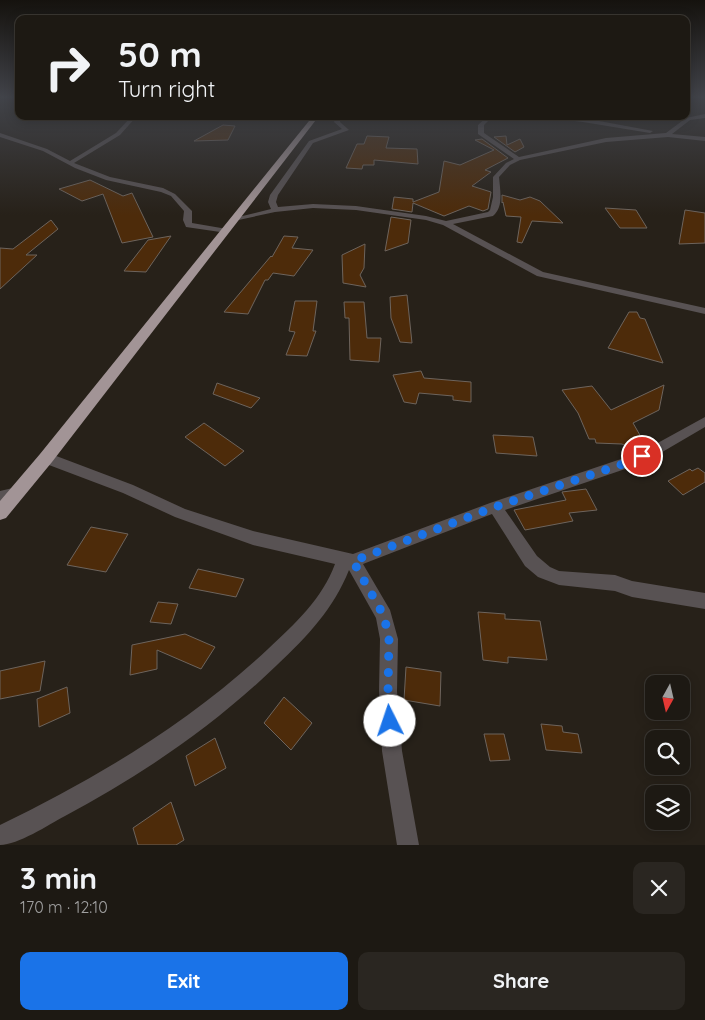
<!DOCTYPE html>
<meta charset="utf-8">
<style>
:root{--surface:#1d1913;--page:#2a2621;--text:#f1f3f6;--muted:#a0a0a0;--line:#3b3833;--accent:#1a73e8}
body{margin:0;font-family:Quicksand,sans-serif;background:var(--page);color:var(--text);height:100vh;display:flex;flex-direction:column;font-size:19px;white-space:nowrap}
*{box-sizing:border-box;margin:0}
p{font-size:16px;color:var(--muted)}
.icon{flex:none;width:28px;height:28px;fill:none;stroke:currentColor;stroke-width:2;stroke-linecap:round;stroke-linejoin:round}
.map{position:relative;height:845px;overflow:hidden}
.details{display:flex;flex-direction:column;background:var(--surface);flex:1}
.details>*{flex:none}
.top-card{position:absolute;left:15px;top:15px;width:675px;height:105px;border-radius:10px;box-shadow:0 2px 12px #0003,0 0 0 1px var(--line);background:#1d1913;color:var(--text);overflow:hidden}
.needle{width:32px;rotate:188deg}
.fabs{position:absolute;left:645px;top:675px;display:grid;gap:10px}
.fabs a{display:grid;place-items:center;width:45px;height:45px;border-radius:10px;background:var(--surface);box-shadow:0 2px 12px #0003,0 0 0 1px var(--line);font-size:25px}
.pin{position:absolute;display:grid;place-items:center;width:42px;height:42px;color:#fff;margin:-21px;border:2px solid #fff;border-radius:50%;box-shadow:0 1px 5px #0007}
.me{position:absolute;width:55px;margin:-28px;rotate:356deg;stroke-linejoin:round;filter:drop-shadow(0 0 4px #0008)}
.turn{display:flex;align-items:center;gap:18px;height:105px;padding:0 20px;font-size:22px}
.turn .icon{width:65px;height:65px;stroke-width:2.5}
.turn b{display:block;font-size:35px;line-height:42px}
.round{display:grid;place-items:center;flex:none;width:52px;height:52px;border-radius:10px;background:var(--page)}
.headline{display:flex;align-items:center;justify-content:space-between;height:85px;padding:0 20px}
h1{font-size:30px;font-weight:700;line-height:38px}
.action{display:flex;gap:10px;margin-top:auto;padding:10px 20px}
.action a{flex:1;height:58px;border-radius:10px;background:var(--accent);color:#fff;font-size:20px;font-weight:700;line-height:58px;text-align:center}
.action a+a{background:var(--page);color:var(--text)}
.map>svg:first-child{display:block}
.building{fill:#4d2b0a;stroke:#6d645d}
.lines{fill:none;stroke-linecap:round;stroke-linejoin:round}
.street{fill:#585253;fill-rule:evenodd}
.highway{fill:#a29496;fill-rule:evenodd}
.route{stroke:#1a73e8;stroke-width:9;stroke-dasharray:0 16.2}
</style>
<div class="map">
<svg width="705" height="845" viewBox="0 0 705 845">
<rect width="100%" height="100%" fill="#272119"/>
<!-- building -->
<path class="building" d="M223,125L235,126L228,140L194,141Z
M367,136L389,137L386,148L417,149L418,164L374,160V165H363L362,169L346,168L357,144H364Z
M506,136L507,145L520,139L524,147L515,152L494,137Z
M482,139L508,158L485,170L491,172L472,186L491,192L488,209L483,211L469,206L444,216L413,203L412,212L392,209L394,197L413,199V202L439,192L444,161L460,165L494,150L475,140Z
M90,180L123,196L132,193L153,237L122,243L103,194L82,201L59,189Z
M502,195L520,200L530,197L540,201L563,223L532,221L522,243L517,242L521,217L506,216L503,202L502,203Z
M605,208L636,210L647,228H620Z
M685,210L705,213V243L679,244Z
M391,217L411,220L408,243L385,251Z
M51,220L58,229L26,255H37L0,289V248L13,249Z
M171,236L146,272L124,271L148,240Z
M284,236L298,237L292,248L313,250L294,276L273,273L268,280H265L248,314L224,312L271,256L272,257Z
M365,244L364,268L360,275L366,287L343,283L342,255Z
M407,295L412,343L400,342L391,318L390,297Z
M295,301H317L313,331H316L307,356L286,355L295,332L289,331Z
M344,302H364L367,338H381L379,362L350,360L349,318H345Z
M629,312H637L640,318L645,319L663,363L608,348Z
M421,371L424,378L471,382V402L453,400V396L419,393L416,404L404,402L393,375Z
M217,383L260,398L251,408L213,394Z
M664,385L659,410L633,423L645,444L624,445L622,444L596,443L595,439H589L578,413L562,390L592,386L611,410Z
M204,423L244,451L225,466L185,437Z
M493,435L533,437L537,456L496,453Z
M698,468L705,473V482L683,495L668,481L690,469L692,471Z
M586,489L597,510L569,513L573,521L525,530L514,510L566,500L562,492Z
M91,527L128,534L106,572L67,565Z
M198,569L244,579L236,597L189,588Z
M158,602L178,604L171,624L150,622Z
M478,612L505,614V619L540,621L547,660L508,657V663L483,660Z
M185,634L215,647L201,669L157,650V669L130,675L132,645Z
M45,661L40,691L0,699V671Z
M406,667L441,672L440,706L404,700Z
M67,687L70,713L39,727L37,699Z
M284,697L312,723L291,750L264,723Z
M541,724L562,726L563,732L578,734L582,753L546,750Z
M484,734H504L510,760L490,761Z
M215,738L226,768L195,786L186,756Z
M171,802L184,840L176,845H138L133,828Z"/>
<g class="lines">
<!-- street -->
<path class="street" d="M705,114V118L690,120L672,134L705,137V141L668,137L606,142L520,160L510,165L499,177C500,190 504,207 493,216L453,224L543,272L705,308V314L537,276L443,225L426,220L356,210L313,208L275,212L234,221L230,219L271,209L268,202L270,195L309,141L342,129L334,122L336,116H341L340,122L349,130L313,143L278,195L276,202L278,207L313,204L356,206L426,216L446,221L488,212L490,210L493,197V177L506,163L514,159L478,134V125L488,116H493L484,125V133L519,157L606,138L666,133L686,118Z
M132,116H137L120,135L74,163L110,177L163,188L175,194L192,211V223L227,229V233L186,227L183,220L184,211L171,196L161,192L106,180L75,168L43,151L0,137V133L47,149L70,161L116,133Z
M533,116L583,118L653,131L650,133L583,122Z
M705,417V427L664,451L631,467L505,510L537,556L550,567L559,571L615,575L632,581L705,593V609L632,597L615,591L559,585L538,577L525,566L492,514L363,564L390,610L398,639L397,691L402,751L419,845H397L382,751L379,691L380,639L376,618L349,570C334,608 307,637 277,665C214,726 142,775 65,816C48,825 18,845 0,845V825C97,778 189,723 268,649C295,624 322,599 335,564L253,545L175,517L123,493L41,462L39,458L41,454H51L133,485L185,509L253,531L353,554L490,503L621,459L654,445Z
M17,487L22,489L24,493L22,497L0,503V491Z"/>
<!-- highway -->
<path class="highway" d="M313,116H319L52,462L6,518L0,520V501L40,454Z"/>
</g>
<!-- sky -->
<linearGradient id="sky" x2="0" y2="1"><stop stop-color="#15120e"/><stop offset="0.45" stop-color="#414349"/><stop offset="1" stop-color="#414349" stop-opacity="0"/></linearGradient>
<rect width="705" height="215" fill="url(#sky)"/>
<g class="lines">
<!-- route -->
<path class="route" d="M390,721L388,691L389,639L384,616L353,561L495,507L626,463L642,456"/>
</g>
</svg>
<div class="fabs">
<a><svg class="needle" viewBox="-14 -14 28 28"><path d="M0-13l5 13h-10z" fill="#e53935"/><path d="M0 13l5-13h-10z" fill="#a0a0a0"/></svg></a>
<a><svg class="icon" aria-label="search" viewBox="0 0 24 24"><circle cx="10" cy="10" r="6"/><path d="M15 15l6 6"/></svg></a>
<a><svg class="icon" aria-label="layers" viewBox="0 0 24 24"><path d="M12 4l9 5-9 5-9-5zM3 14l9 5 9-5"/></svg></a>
</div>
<div class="pin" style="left:642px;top:456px;background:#d93025"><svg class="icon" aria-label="arrive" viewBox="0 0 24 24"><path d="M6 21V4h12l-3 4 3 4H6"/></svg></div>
<svg class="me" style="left:390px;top:721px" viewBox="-20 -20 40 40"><circle r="19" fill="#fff"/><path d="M0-13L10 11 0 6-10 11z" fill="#1a73e8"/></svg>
<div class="top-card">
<div class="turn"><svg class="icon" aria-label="right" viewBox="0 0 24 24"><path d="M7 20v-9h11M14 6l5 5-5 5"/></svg><div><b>50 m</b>Turn right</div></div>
</div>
</div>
<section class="details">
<div class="headline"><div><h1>3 min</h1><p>170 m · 12:10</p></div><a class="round"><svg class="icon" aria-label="close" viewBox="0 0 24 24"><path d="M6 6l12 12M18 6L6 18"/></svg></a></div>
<div class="action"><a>Exit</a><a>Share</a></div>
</section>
